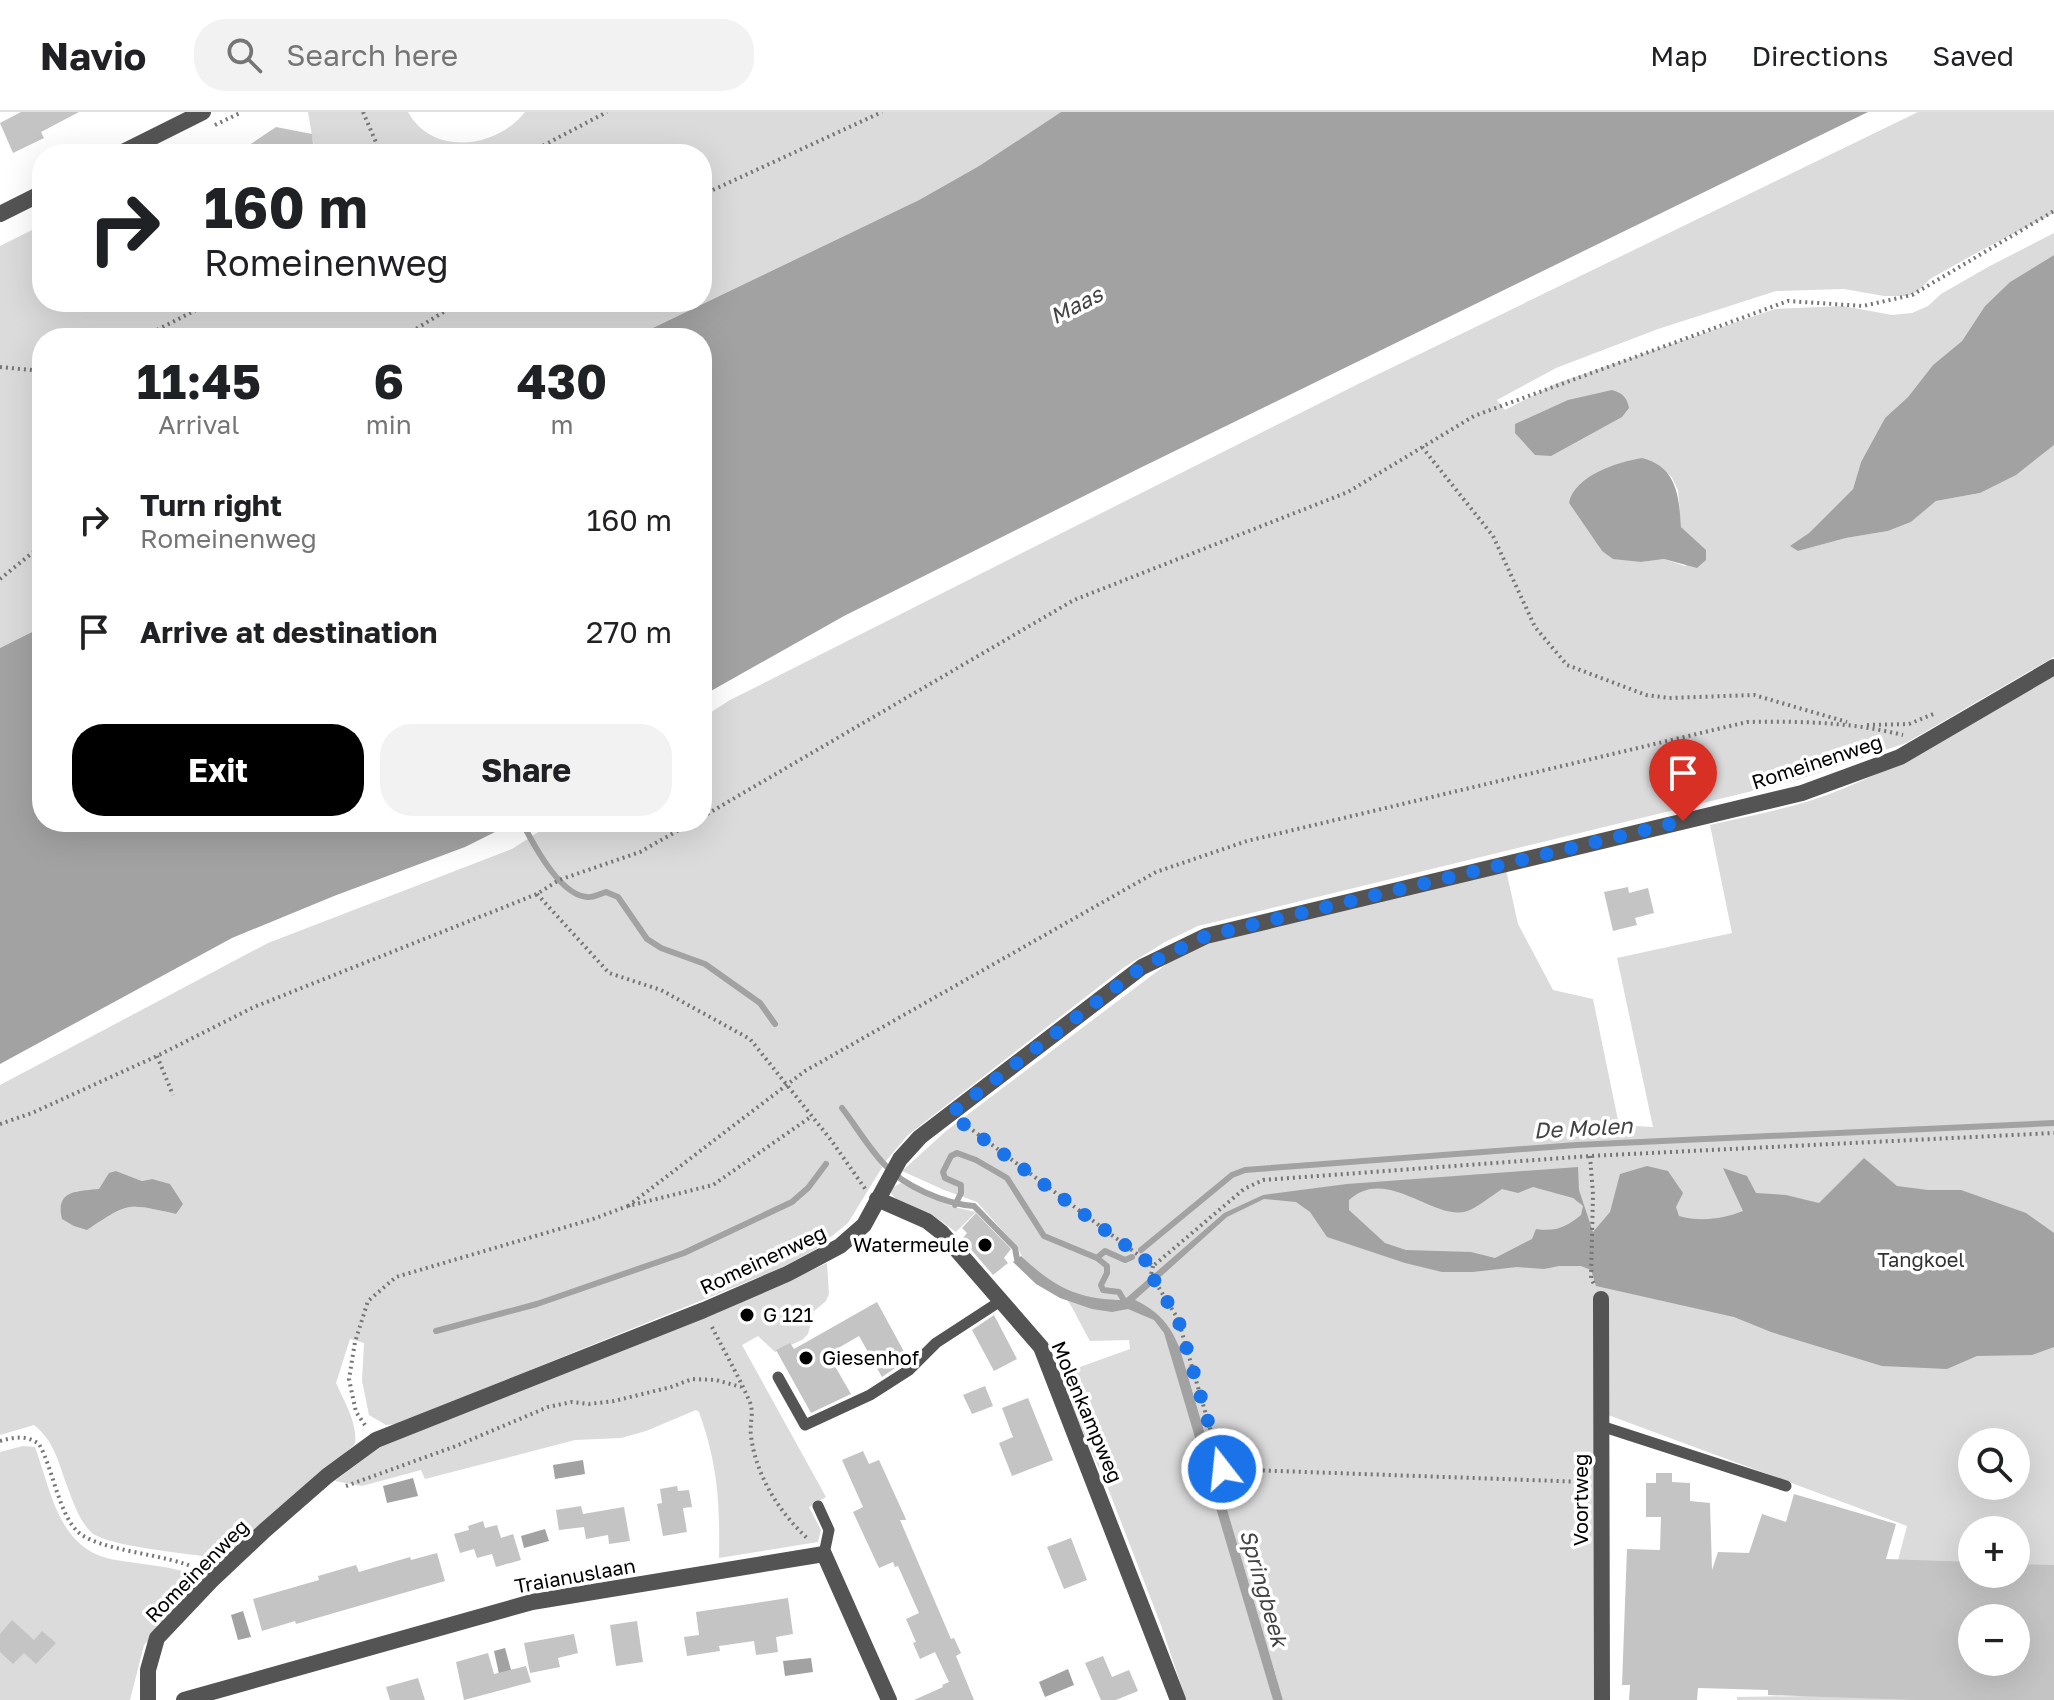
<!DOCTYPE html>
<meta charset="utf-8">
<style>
:root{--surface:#fff;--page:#f2f2f2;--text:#202124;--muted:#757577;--line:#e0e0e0;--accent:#000}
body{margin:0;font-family:"Golos Text",sans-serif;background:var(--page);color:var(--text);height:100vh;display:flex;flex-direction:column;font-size:30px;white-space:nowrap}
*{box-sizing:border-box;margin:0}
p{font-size:26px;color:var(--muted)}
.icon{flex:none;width:44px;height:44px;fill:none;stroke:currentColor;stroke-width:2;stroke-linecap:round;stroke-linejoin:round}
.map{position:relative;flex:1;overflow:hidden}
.details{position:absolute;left:32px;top:216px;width:680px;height:504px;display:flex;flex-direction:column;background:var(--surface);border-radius:32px;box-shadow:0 8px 32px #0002}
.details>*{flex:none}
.hud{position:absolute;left:32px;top:32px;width:680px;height:168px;border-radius:32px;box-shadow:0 8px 32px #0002;background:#fff;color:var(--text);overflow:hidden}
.tools{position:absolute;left:1958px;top:1316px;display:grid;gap:16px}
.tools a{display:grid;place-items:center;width:72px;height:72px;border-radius:50%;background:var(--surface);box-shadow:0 8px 32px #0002;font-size:40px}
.pin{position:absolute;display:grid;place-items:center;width:68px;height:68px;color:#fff;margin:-82px -34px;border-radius:50% 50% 50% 0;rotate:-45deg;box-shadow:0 0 8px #0007}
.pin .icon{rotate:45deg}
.me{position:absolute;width:88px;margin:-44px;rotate:344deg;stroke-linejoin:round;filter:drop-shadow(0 0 6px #0008)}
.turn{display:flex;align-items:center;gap:28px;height:168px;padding:0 40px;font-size:36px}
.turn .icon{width:104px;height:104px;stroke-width:2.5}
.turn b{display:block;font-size:56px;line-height:68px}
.eta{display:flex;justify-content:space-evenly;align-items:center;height:136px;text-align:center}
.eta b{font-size:48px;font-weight:700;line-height:56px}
.primary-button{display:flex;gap:16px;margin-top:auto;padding:16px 40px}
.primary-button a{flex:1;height:92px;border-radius:32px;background:var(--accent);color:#fff;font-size:32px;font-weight:700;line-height:92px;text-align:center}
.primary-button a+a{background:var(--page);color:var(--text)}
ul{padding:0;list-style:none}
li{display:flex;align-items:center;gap:24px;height:112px;padding:0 40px}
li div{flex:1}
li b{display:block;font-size:30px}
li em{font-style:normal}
header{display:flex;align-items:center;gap:48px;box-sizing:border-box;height:112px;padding:0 40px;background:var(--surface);border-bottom:2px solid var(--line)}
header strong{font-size:38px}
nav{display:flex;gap:44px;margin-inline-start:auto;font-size:28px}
.search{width:560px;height:72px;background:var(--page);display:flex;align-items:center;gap:20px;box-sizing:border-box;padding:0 28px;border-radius:32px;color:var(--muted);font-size:30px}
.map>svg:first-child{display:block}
.green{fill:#dbdbdb;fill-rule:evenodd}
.water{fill:#a2a2a2;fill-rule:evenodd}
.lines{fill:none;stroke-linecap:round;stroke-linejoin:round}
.stream{stroke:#a2a2a2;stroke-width:6}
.building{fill:#c4c4c4;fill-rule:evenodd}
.path{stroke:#767676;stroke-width:4;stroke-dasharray:2 4;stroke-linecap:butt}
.service{stroke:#545454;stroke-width:11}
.minor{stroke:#545454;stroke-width:16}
.route{stroke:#1a73e8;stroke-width:14;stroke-dasharray:0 25.2}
.poi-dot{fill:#000;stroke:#fff;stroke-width:3}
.labels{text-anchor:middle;stroke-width:7;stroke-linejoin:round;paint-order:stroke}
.street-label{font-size:20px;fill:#000;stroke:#fff}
.poi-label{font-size:20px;fill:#000;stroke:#fff;text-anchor:start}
.park-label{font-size:20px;fill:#323232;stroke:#fff}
.water-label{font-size:22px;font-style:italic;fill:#434343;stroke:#fff}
</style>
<header>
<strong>Navio</strong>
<div class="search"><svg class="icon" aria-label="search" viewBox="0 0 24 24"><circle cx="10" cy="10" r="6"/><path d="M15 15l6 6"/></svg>Search here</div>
<nav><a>Map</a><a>Directions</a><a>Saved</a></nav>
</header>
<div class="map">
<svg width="2054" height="1588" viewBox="0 0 2054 1588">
<rect width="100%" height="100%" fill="#fff"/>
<!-- green -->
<path class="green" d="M308,0H408C433,45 497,36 525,0H1061L979,54L919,88L632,226H42V515L0,536V134L34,117L42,125V190H702V42H305L314,36Z
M1918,0H2054V101L1980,139L1930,167L1918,179L1908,184H1884L1844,177L1776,179L1658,217L1556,256L1497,288L1505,298L1557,271L1775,197L1843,194L1892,203L1912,201L1928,194L1941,182L1988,155L2054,121V143L2010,170L1985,194L1962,229L1933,253L1908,285L1885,306L1861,350L1853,377L1809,421L1791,434L1798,439L1846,426L1888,419L1911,410L1936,389L1980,381L2054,333V545L1906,631L1797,668L1198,814L1165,830L1123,856L908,1023L886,1049L848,1111L816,1137L781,1156L397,1312L386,1313L369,1303L362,1269L364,1231L350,1227L336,1271C344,1289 358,1312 355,1332L233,1444L222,1447C196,1442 106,1435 91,1420C79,1409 72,1387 66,1371C58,1349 54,1329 34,1313L0,1323V973L268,831L512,737L554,710H702V606L730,588L1358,272ZM1642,346L1671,364L1678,378L1681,415L1705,438L1685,454L1664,447L1641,450L1602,439L1569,391C1591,369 1609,351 1642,346ZM116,1059L142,1069L152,1067L176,1102C125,1091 130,1090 87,1118L75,1079L99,1078Z
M2054,562V1458L2016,1456V1418H1972V1455L1897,1452L1907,1414L1608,1303L1597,1588H1283L1180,1237L1167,1228L1273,1588H1186L1161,1513L1109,1379L1058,1263L1130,1237L1129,1228L1090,1229C1080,1212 1071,1189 1057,1175C1045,1161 1025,1156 1018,1136L977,1090L944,1078L902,1059L946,1019L1176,845L1222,826L1506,758L1518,812L1553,878L1593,887L1619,1013L1653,1015L1617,846L1732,821L1710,713C1754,703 1798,695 1840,678C1915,648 1984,601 2054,562ZM1972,1330H2016V1339L2027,1340V1362L2016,1363V1374H1972Z
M901,1071L954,1095L976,1100L956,1120L931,1102L897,1088L888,1078Z
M827,1151L829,1182L826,1189L814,1199L808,1222L802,1228L775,1240L758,1224L742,1233L826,1385L809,1395L821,1418L818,1430L719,1446C720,1391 718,1353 699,1300L696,1298L646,1319L621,1326L575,1328L425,1367L421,1358L362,1374L335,1369L383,1332L786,1170Z
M23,1334L35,1335C52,1382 59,1439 116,1448C146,1453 173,1454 201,1465L204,1471L144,1533L130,1588H0V1340Z
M1871,1583L1980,1588H1737V1585Z"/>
<!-- water -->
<path class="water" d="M1061,0H1868L1140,356L844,504L702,584V226H632L919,88L979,54Z
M2054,143V333L2016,363L1980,381L1936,389L1911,410L1888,419L1846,426L1798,439L1790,434L1809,421L1853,377L1861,350L1885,306L1908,285L1933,253L1962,229L1985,194L2010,170Z
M1612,278C1622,281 1627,285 1629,296L1622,305L1551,344L1535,343L1515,321V312L1568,288Z
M1642,346C1677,355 1679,384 1681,415L1706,438V448L1697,456L1664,447L1641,450L1613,447L1602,439L1569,391C1574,364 1617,350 1642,346Z
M42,515V710H515L465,735L334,784L232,826L0,952V536Z
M1864,1046L1897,1074L1928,1078H1961L2026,1101L2054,1121V1235L2032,1243L1977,1244L1947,1257L1882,1254L1771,1220L1734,1205L1596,1174L1591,1158L1581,1154H1559L1544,1157L1517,1155L1473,1160H1442L1405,1151L1327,1125L1310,1100L1296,1090L1264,1087L1227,1105L1135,1188C1158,1199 1170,1212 1180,1237L1283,1588H1273L1164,1221L1154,1208L1128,1197L1112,1200L1092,1197L1060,1186L1036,1172L1013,1150L1021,1144C1054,1175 1078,1188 1124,1188L1224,1101L1263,1083L1347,1072L1578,1055L1579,1078L1593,1120L1610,1100L1620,1062L1647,1054L1668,1059L1683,1081L1676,1095L1679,1104C1700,1110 1723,1107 1743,1099L1723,1056L1747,1064L1756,1081L1786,1083L1819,1091ZM1533,1075L1573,1086L1583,1094L1581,1103C1566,1115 1556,1120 1536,1117L1532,1127L1495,1146L1471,1140L1406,1138L1385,1131L1349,1098V1088C1385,1054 1431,1106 1464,1100C1476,1097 1491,1084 1502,1077L1518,1081Z
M116,1059L142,1069L152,1067L170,1072L183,1092L176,1102C125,1091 130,1090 87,1118L74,1114L62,1107C55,1078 77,1079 99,1077L109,1061Z
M2016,1339L2027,1340V1363H2016Z
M583,1348L585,1362L555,1367L553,1353Z
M413,1366L418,1384L387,1391L383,1374Z
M545,1417L549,1429L524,1436L521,1424Z
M243,1499L251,1525L238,1528L231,1503Z
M505,1536L511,1558L499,1562L494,1539Z
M811,1546L813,1560L785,1564L783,1549Z
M1068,1557L1074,1573L1045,1585L1039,1570Z"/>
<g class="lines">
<!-- stream -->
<path class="stream" d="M522,710C533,732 560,783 587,785C593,786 600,782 606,780L618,785L647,827L661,836L705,852L760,891L775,912
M842,996C856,1014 868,1035 884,1052C903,1074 945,1092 974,1094L1015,1136L1017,1147L1022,1152
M955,1093L961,1081V1073L945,1066L943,1060L951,1044L957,1041L976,1048L1007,1066L1044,1124L1097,1146L1107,1154V1161L1101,1173L1103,1178L1119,1180L1126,1192
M1141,1138L1232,1063L1245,1058L1576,1033L2054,1011
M1097,1146L1105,1139L1125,1148L1132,1145
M436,1219L537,1192L684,1141L792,1090L808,1076L826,1052"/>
</g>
<!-- building -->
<path class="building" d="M21,0H79L41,20L44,26L13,41L0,11Z
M276,15L312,22L314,42H236Z
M1628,775L1629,781L1648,776L1654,801L1635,806L1637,813L1613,819L1604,780Z
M976,1101L1011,1137L1004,1146L1008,1151L993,1163L962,1127L967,1121L962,1116Z
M877,1190L908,1247L882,1265L859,1224L828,1242L851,1282L811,1301L776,1238L790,1231L794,1237Z
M994,1203L1017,1247L994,1259L972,1218Z
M985,1274L993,1294L972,1302L963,1283Z
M1028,1286L1053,1348L1012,1364L999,1331L1013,1325L1002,1296Z
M863,1339L869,1352L879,1348L905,1405L906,1408H900L951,1527L954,1526L961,1541L956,1544L974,1588H914L943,1575L942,1573L949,1570L935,1540L920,1547L913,1531L916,1530L906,1507L919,1501L898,1454L895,1455L893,1450L879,1456L853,1400L863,1395L842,1348Z
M1656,1361H1672V1370L1690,1371V1389L1710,1391L1712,1458L1718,1440L1749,1441L1762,1402L1786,1410L1794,1382L1896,1412L1886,1447L1972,1450V1462H2016V1452L2054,1453V1588H1914L1768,1583V1578L1698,1576L1697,1588H1629L1630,1573H1622L1627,1437L1660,1438L1661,1405H1646V1371H1656ZM1972,1506H2016V1550H1972Z
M677,1374L678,1379L689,1378L692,1395L683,1396L687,1420L663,1424L657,1392L662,1391L660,1377Z
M581,1394L583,1402L624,1395L630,1429L609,1432L608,1423L586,1427L584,1415L559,1418L556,1398Z
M483,1409L485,1416L497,1413L501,1426L513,1422L521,1448L496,1455L492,1442L477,1446L474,1437L460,1441L454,1422L469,1418L468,1414Z
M1071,1426L1087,1468L1064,1477L1047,1435Z
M437,1441L445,1469L296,1512L295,1509L262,1519L253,1487L319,1468L318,1464L356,1453L359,1460L410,1445L411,1448Z
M788,1486L793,1522L776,1525L778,1540L756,1543L754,1529L719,1534L720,1539L687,1544L684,1525L699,1523L696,1500Z
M12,1508L34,1528L42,1519L56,1531L36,1552L24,1541L13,1552L0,1540V1522Z
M637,1509L643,1550L616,1554L610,1513Z
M574,1522L578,1541L558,1546L560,1555L530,1561L524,1531Z
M488,1541L494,1562L526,1554L531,1570L464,1588L456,1550Z
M1103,1544L1112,1565L1129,1558L1138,1579L1116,1588H1101L1085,1551Z
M418,1566L425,1588H390L386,1575Z"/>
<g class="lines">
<!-- path -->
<path class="path" d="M363,0L381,42
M215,13L242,0
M527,42L607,0
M702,83L882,0
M141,226L212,190
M401,226L460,190
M0,255L42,259
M1422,335L1493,424L1535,515L1567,553L1646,583L1669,586L1754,583L1847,610
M0,467L42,433
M1867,613L1909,612L1936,601
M702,705L1074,488L1348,380L1474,304L1788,189L1863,194L1912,183L2054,99
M537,782L609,861L661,878L750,927L831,1028L866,1078
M157,944L173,983
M963,1011L1153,1154L1244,1077L1263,1068L1590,1044L2054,1021
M0,1012L32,1001L157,944L254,895L537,782L559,768L640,740L693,710
M1590,1044L1593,1082L1591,1166L1594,1172
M628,1094L805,959L1156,760L1247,729L1747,610C1800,609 1851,610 1903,623
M1153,1154L1151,1163L1178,1207L1222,1357L1585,1370
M712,1215C724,1239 738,1263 749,1288C755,1301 749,1311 751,1324C756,1364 779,1400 808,1427
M365,1313L356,1300L349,1267L355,1230L368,1189L396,1165L593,1107L628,1094L713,1073L812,1004
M0,1329C14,1325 27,1323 39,1332C53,1357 58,1398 76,1418C96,1440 169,1441 199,1458
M346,1374L456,1334L548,1295L572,1290L589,1292L614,1289L671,1275L692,1267L716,1268L741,1275"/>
<!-- service -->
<path class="service" d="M778,1265L805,1313L870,1283L909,1258L936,1231L1002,1188
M1601,1314L1786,1374
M818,1394L829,1418L824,1442"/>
<!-- minor -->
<path class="minor" d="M119,42L203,0
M0,102L42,81
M877,1087L927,1109L941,1120L1041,1235L1178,1588
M1601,1187L1602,1588
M148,1588V1558L157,1526L211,1469L264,1419L327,1364L376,1328L704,1198L787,1162L840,1134L864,1113L900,1047L920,1025L1142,855L1206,824L1802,681L1900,645L2054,555
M184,1588L532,1490L824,1442L889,1588"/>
</g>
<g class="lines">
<!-- route -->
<path class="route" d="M1222,1357L1178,1207L1151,1163L1153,1154L950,1002L1142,855L1206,824L1683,709"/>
</g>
<!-- markers -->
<g class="poi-dot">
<circle cx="985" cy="1133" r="8"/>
<circle cx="747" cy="1203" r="8"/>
<circle cx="806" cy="1246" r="8"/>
</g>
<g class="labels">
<!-- street labels -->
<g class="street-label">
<text transform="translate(1817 650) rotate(-18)" y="7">Romeinenweg</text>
<text transform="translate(763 1148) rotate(-25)" y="7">Romeinenweg</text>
<text transform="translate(1087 1300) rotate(67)" y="7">Molenkampweg</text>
<text transform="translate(1581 1388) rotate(-90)" y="7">Voortweg</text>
<text transform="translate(197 1459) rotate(-45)" y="7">Romeinenweg</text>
<text transform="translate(575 1464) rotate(-10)" y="7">Traianuslaan</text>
</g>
<!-- poi labels -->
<g class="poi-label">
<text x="969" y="1140" text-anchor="end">Watermeule</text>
<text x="763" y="1210">G 121</text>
<text x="822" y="1253">Giesenhof</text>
</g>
<!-- park labels -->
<g class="park-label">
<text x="1921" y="1155">Tangkoel</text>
</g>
<!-- water labels -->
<g class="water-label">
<text transform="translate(1076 193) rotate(-27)" y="8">Maas</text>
<text transform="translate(1583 1016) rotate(-3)" y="8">De Molen</text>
<text transform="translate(1264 1476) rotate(74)" y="8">Springbeek</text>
</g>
</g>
</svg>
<div class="tools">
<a><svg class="icon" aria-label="search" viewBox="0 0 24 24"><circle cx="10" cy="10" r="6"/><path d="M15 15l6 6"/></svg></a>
<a>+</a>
<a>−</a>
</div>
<div class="pin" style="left:1683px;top:709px;background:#d93025"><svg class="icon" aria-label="arrive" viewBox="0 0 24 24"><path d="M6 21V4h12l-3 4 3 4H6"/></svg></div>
<svg class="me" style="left:1222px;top:1357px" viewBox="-20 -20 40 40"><circle r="17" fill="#1a73e8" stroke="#fff" stroke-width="3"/><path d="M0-11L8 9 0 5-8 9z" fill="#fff"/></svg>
<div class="hud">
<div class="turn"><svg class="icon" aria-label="right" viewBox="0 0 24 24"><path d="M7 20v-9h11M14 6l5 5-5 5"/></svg><div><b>160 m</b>Romeinenweg</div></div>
</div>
<section class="details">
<div class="eta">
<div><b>11:45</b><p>Arrival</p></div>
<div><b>6</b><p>min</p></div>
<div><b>430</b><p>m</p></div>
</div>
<ul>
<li><svg class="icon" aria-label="right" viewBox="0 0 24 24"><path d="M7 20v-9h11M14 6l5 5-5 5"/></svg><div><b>Turn right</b><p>Romeinenweg</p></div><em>160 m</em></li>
<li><svg class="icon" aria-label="arrive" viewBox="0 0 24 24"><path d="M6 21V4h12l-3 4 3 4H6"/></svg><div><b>Arrive at destination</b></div><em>270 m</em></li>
</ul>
<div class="primary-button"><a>Exit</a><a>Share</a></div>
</section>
</div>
